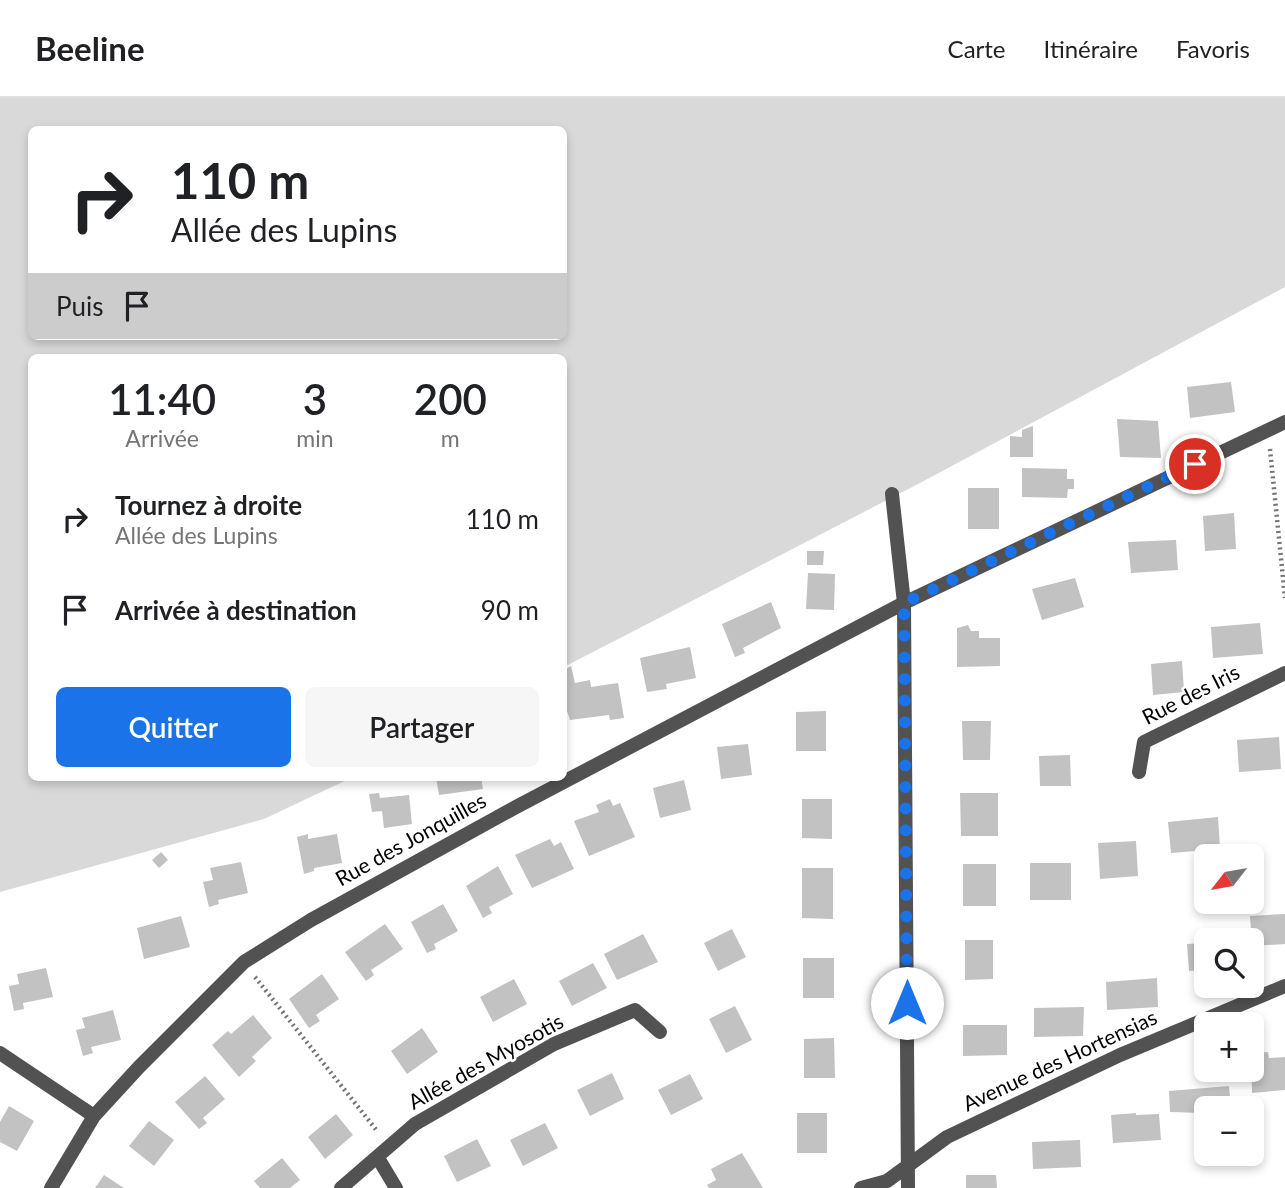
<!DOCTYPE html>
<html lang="fr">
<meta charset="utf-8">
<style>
:root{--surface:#fff;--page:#f6f6f6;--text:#202124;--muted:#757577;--line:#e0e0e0;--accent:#1a73e8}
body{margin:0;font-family:Lato,sans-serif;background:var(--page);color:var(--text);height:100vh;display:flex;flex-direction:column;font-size:26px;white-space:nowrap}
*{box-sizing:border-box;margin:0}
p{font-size:23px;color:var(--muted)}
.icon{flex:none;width:38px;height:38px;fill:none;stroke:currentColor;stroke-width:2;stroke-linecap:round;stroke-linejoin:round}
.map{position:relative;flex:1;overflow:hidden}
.side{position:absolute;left:28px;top:256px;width:539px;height:427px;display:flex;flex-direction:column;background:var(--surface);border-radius:10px;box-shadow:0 4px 10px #0003}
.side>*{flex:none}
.hud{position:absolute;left:28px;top:28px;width:539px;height:214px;border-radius:10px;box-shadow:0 4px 10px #0003;background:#fff;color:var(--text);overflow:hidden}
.needle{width:46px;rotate:239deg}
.tools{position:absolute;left:1194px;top:746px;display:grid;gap:14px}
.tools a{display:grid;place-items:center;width:70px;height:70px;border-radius:10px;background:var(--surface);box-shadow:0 4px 10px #0003;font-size:35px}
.pin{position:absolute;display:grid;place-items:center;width:60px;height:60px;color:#fff;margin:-30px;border:4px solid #fff;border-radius:50%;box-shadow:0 2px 7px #0007}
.me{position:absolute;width:77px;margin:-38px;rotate:0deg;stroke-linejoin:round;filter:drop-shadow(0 0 5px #0008)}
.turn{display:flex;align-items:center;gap:24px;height:147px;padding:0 28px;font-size:32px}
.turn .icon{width:91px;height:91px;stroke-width:2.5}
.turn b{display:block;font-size:49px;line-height:60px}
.then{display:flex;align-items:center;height:66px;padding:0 28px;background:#0003;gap:14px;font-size:26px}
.eta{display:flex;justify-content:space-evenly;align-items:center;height:119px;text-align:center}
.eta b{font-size:42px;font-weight:600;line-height:49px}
.button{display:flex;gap:14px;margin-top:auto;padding:14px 28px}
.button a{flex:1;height:80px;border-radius:10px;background:var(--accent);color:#fff;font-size:28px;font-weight:600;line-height:80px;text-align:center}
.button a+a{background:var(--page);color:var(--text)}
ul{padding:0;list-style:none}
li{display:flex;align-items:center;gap:21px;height:91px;padding:0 28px}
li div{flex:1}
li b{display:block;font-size:26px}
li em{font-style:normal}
header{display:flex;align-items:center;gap:42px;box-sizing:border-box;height:98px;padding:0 35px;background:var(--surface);border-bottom:2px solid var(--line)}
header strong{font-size:33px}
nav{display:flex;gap:38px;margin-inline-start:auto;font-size:24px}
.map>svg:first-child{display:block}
.green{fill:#d9d9d9;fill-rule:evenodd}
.building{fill:#c2c2c2}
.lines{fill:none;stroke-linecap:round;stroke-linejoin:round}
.path{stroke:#747474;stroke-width:4.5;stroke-dasharray:2 3.5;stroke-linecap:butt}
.minor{stroke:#525252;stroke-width:14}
.route{stroke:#1a73e8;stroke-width:12;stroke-dasharray:0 21.6}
.labels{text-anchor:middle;stroke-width:5;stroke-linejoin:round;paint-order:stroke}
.street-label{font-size:21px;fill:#000;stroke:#fff}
</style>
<header>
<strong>Beeline</strong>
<nav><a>Carte</a><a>Itinéraire</a><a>Favoris</a></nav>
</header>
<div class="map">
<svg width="1285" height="1090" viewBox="0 0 1285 1090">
<rect width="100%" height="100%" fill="#fff"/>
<!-- green -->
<path class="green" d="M0,0H1285V189L920,385L564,569V259H32V679H353L264,721L0,794ZM32,32H564V238H32Z"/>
<!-- building -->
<path class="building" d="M1231,284L1235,314L1190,320L1187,289Z
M1117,321L1158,323L1161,360L1120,359Z
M1033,328V359H1010V338L1022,339V332Z
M1022,370L1067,371V381H1074V391H1068L1067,400L1022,399Z
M968,390H999V431H968Z
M1234,415L1236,451L1205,453L1203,418Z
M1176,442L1178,472L1131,475L1128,444Z
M807,453H824L823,467H807Z
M808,475L835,476L834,512L806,511Z
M1075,480L1084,509L1042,522L1032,491Z
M771,504L781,530L743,550L745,555L735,559L722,526Z
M1260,525L1263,556L1213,560L1211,529Z
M968,527L971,533H979V540H1000V568L957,569V530Z
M690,549L696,580L666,586L667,591L647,594L640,560Z
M1182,563L1184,594L1153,597L1151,566Z
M571,568L575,585L590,582L591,589L618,585L624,620L610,622L609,617L570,622L564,604V572Z
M826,613V653H796V614Z
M962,623H991L990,662H963Z
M1279,639L1281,671L1239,674L1237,642Z
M748,646L752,677L721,681L717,649Z
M1070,657L1071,688H1040L1039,658Z
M436,679H481L483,691L439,697Z
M684,682L691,712L660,720L653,690Z
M379,695L380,700L409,697L412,726L384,730L382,713L372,714L369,696Z
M960,695H998V738H961Z
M610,701L613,708L620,705L635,739L589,758L574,723L599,714L596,707Z
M802,701H832V741L802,740Z
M1218,719L1220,751L1171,755L1168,724Z
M308,736V741L337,736L342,765L314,770V773L304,776L297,739Z
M550,741L554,748L561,744L574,771L532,790L515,757Z
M1136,743L1138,778L1100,781L1098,745Z
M161,754L168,762L159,770L152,762Z
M241,764L248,795L218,802L219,806L209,809L203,784L213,782L210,770Z
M1030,765H1071V802H1030Z
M963,766H996V808H963Z
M498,768L513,796L489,809L492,815L483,820L466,788Z
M802,770H833V821L802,820Z
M443,806L458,833L434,846L436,851L427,855L411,824Z
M1285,816V846L1252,848L1250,818Z
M181,818L190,849L144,861L137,830Z
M385,826L403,851L371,872L374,877L366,883L345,854Z
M732,831L746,859L718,873L704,845Z
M643,836L658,864L617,882L604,856Z
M965,842H993V881L965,882Z
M1206,845V872L1189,873L1187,846Z
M803,860H834V900H803Z
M593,865L607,890L572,908L559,883Z
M46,870L53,899L23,905L24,911L14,913L9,888L19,886L17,876Z
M322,876L339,901L316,917L320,923L309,930L289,901Z
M1157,880L1158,909L1107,912L1106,884Z
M514,881L527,906L493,924L480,899Z
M735,908L752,942L726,955L709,921Z
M1084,909L1083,938L1034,939V910Z
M113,912L121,942L91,949L93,955L83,958L76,932L85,930L82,920Z
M253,917L272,940L252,959L256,963L239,979L212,947L228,933L231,936Z
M963,927H1007V957L963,958Z
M422,930L438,954L407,976L391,953Z
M834,940L835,980H804V941Z
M1268,954L1269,960L1285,959V992L1252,995L1251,955Z
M612,975L624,1001L590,1018L577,992Z
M690,976L703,1001L671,1017L658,992Z
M205,978L225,1001L203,1020L207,1025L199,1031L175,1004Z
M1229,988L1231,1010H1206V1026H1203L1202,1015L1170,1014L1169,993Z
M9,1008L34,1023L17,1053L0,1044V1024Z
M797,1015H827V1055H797Z
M1136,1015V1017L1159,1016L1161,1042L1113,1045L1111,1017Z
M336,1016L353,1037L325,1061L308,1039Z
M149,1023L174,1042L154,1068L129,1048Z
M545,1025L558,1050L523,1068L510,1042Z
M477,1041L491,1068L457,1084L444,1058Z
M1080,1042L1081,1069L1033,1071L1032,1044Z
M742,1055L763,1090H709L707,1087L716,1082L711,1071Z
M282,1060L300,1082L290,1090H260L254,1083Z
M104,1077L124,1090H95Z
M966,1077H996L997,1090H966Z"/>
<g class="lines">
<!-- path -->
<path class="path" d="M1270,351L1285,500
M255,879L378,1034"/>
<!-- minor -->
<path class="minor" d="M892,396L904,505L908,1090
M1139,674L1144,644L1285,575
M0,955L94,1018
M378,1060L396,1090
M51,1090L94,1018L139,969L244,864L311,822L516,709L904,505L1285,324
M341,1090L415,1026L554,946L635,912L660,934
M861,1090L887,1083L947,1039L1120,957L1285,888"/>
</g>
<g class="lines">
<!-- route -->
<path class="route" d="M907,905L904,505L1195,366"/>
</g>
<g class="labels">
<!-- street labels -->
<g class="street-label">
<text transform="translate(1191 597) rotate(-27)" y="7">Rue des Iris</text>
<text transform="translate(411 742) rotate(-29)" y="7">Rue des Jonquilles</text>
<text transform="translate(1060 963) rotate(-25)" y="7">Avenue des Hortensias</text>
<text transform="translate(486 964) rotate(-29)" y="7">Allée des Myosotis</text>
</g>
</g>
</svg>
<div class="tools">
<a><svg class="needle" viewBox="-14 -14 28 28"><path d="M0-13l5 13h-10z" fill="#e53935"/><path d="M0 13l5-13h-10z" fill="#757577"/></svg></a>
<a><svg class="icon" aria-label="search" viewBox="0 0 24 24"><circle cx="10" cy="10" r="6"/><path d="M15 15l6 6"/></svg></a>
<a>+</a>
<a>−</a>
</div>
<div class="pin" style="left:1195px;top:366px;background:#d93025"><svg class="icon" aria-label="arrive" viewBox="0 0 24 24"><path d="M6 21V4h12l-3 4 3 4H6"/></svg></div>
<svg class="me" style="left:907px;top:905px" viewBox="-20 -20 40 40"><circle r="19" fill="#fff"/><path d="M0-13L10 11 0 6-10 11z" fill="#1a73e8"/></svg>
<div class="hud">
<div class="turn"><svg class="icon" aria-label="right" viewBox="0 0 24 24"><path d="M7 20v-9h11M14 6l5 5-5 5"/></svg><div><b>110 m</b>Allée des Lupins</div></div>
<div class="then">Puis<svg class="icon" aria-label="arrive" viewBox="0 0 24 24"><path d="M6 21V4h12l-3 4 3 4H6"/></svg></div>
</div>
<section class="side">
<div class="eta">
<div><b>11:40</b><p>Arrivée</p></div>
<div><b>3</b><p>min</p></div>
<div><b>200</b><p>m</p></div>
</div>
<ul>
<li><svg class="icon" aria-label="right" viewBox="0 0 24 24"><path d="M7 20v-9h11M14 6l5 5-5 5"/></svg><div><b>Tournez à droite</b><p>Allée des Lupins</p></div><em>110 m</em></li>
<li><svg class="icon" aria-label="arrive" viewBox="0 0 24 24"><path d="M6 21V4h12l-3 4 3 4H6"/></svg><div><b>Arrivée à destination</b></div><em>90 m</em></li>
</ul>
<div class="button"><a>Quitter</a><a>Partager</a></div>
</section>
</div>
